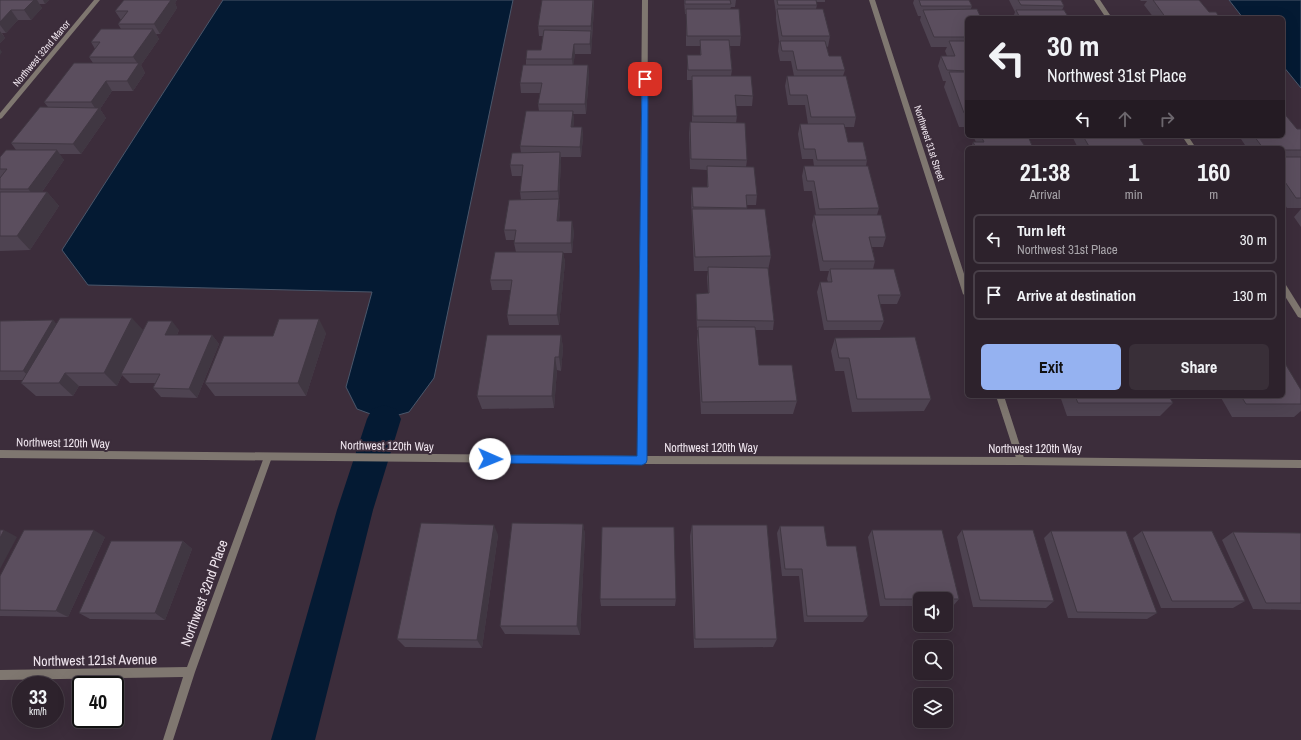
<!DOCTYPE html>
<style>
:root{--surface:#2d222c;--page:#392f38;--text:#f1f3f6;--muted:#a7a4a9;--line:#483f48;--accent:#95b2f1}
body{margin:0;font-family:"Archivo Narrow",sans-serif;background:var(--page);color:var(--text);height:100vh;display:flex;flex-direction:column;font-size:15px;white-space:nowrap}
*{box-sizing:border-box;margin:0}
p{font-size:13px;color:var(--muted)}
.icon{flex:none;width:22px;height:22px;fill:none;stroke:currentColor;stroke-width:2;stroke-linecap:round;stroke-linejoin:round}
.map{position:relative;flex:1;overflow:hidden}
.details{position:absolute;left:965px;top:146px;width:320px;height:252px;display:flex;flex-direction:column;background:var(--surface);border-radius:6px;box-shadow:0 4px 16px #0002,0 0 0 1px var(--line)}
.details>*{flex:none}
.top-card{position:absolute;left:965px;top:16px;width:320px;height:122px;border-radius:6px;box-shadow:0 4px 16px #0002,0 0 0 1px var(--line);background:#2d222c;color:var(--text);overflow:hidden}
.controls{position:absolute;left:913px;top:592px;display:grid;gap:8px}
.controls a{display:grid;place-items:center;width:40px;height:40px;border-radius:6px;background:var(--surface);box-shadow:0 4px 16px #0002,0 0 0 1px var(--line);font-size:20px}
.speed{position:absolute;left:12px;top:676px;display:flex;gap:8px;font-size:20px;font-weight:700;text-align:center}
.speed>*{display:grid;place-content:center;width:52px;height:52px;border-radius:50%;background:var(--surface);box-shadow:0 4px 16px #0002,0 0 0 1px var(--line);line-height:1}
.speed small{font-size:10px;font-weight:400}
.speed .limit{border:2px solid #111;border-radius:6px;background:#fff;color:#111}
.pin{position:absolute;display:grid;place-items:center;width:34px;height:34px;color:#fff;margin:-17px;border-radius:8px;box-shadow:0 2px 6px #0006}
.me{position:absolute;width:44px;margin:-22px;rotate:91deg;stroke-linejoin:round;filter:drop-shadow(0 0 3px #0008)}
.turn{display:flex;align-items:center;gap:14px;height:84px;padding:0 16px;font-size:18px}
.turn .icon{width:52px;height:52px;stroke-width:2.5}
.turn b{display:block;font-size:28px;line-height:34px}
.lanes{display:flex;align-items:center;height:38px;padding:0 16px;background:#0003;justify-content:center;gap:20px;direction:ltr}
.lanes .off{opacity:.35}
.eta{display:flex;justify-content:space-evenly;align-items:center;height:68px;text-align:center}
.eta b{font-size:24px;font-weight:800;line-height:28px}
.primary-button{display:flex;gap:8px;margin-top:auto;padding:8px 16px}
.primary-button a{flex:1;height:46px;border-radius:6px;background:var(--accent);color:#111;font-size:16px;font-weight:800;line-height:46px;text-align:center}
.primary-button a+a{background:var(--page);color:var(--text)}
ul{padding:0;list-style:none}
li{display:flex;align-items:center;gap:12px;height:50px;margin:0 8px 6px;padding:0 8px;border:2px solid var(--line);border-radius:6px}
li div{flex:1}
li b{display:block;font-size:15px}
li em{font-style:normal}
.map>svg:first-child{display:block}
.water{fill:#041a33;stroke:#4a576b}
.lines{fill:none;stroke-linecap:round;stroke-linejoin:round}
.canal{fill:#041a33;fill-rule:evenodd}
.minor{fill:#7f7770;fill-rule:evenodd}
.tertiary{fill:#7f7770;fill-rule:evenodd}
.wall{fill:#4e4351}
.shaded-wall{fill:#403742}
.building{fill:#5b4e5e;stroke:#403742}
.route{fill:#1a73e8;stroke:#114b97}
.labels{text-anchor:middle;stroke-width:4;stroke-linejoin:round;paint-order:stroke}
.far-street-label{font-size:10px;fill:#efe5ee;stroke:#3c2d3b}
.street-label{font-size:12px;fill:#efe5ee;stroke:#3c2d3b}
.near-street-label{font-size:14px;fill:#efe5ee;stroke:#3c2d3b}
</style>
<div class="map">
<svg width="1301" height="740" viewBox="0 0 1301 740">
<rect width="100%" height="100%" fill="#3c2d3b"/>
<!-- water -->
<path class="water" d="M223,0H513L434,378L409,412L384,419L357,409L346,387L372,292L88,285L62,250Z
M1229,0H1301V88L1283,66V18H1243Z"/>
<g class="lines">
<!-- canal -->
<path class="canal" d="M384,405L396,409L401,419L373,510L315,740H271L337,510L367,419L372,409Z"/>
<!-- minor -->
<path class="minor" d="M94,0H100L2,118L0,119V113Z
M642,0H648L646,460L645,463L642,464L639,463L638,460Z
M869,0H875L967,283V297L963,294Z
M1094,0H1100L1112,18H1106Z
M1182,136H1188L1196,148H1190Z
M1283,284L1286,285L1301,309V318L1298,317L1283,293Z
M996,396H1004L1025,461L1024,464L1021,465L1018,464L1017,461Z
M268,453L271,454L272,457L195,672L173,740H163L183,677L0,680V670L187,667L264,457L265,454Z"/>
<!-- tertiary -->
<path class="tertiary" d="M0,450L642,456L1021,457L1301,460V468L1021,465L642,464L0,458Z"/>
</g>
<!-- wall -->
<path class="wall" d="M0,0H49L45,4H39L42,8L31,20H18L6,33H2L5,38L0,43Z
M124,0H177L175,3L177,8L160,34H156L159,39L141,65L145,73L133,91H112L100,109L106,118L81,154H59L64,160L42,192H47L59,206L30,250L0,251V157L16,150L11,143L48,107L44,102L93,63L89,57L95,49L91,42L121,29L118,24L121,20L115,11Z
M594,0V9L591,54H575L573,65H588L589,75L586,114H573L574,121L573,127H582L583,137L581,157H561V162L559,199L560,210L559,221L574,231L572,253H563L565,262L559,325H509L507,315L511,290H492L490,280L516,252L514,243L515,240H506L504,230L521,200L520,192L522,176H512L510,165L521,153L520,146L539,111L538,104L540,93H521L520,83L526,65V59L541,50L543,36H539L538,26Z
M684,0H736L735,7H731L730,9L741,36L740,46H730L732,70L731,76L753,96L752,106H736L737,116L736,123L747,160L746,167L757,195L756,205H747V209L771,256L768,270L774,321L773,330H755L759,365L797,401L793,414H701L697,340L698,330H697L696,303V294L708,293L707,277L708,271H694L692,224L691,197L692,187H707V170L690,169L689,133L690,122L692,123V80H687V55H700V46H686V14H685Z
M774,0H825V2H816L817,5L816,9L830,36L828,47L826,46L829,56L845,70L843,76L856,117L854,127H844L848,142L867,160L866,166L879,208L877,215L886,237L883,247H872L875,261L873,269L901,295L897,304H880L884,321L880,330H824L817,292L820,282H828L827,279L829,271H820L812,225L814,215H816L812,191H804L802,176L804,166H814L813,159H802L798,134L800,124H808L805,105H788L785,86L787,76H794L791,61H780L778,51L779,41L776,19V13Z
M914,0H969L972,6L967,18V127H959L944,87L946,81H943L938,66L941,56H947L945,51L947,47H931L920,20L921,16H918L913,3Z
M1009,0H1061L1064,6L1062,10L1069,18H1013L1015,12Z
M1140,0H1199L1209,12L1220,18H1154L1144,5L1147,1H1141Z
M1297,129H1301V208H1287L1283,202V148H1247L1239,136H1283Z
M973,136H1028L1033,148H971L973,142H976Z
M1072,136H1138L1146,148H1078Z
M1301,209V227L1294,217Z
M53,320L56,324L143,330H179L177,335H212L219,344L197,398L161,397L153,388L155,383H130L122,375L117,386H79L73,396H36L21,383L23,380H0V321Z
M326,333L306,396H215L205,383L273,336Z
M561,335L563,348L561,371L557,370L554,408L482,409L477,396Z
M835,338L931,399L924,411L852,412L844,371H835L831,351Z
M1301,390V411L1294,417H1232L1220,396H1283Z
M1060,396H1169L1173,403L1160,416H1067Z
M583,524L585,535L580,635L505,634L500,626Z
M692,525L777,639L773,647L694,648L690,536Z
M780,526L827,546L868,616L863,622H804L799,576H782L777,533Z
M872,530L959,599L953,606H946V599H920V606H880L868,537Z
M962,530L1054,601L1046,608L973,607L957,537Z
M1051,531L1157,613L1147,619L1068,618L1044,538Z
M1142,531L1245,601L1233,608H1161L1133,538Z
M1233,532L1301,533V610L1253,609L1222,540Z
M498,535L482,648L405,647L397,639Z
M105,537L68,617L0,616V576Z
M183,541L192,549L165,620L90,619L79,613Z
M600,599H676L675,606H601Z"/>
<!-- shaded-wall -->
<path class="shaded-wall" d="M34,0H37L42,8L31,20L24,10Z
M43,0H49L45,4Z
M171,0H177L175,3L177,8L160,34L154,24Z
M594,0V9L592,36L591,26Z
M11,10L18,20L6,33L0,25V22Z
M153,29L159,39L141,65L145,73L133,91L127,81L138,64L133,57Z
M0,31L5,38L0,43Z
M591,31L592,41L591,54L590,44Z
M574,44L575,54L573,69L572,59Z
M0,49L2,52L0,55Z
M588,65L589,75L586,114L585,104Z
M106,81L112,91L100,109L106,118L81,154L73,144L97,111L91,102Z
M573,111L574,121L572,137L571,127Z
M582,127L583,137L581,157L580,147Z
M57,150L64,160L37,199L28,189Z
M560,152L561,162L559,201L558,191Z
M47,192L59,206L30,250L17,236Z
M559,199L560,210L558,231L557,221Z
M572,221L574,231L572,253L571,243Z
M563,252L565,262L559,325L557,315Z
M132,318L144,331L121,374L122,375L117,386L104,373Z
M319,319L326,333L306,396L298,383Z
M53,320L62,330L33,380L23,371Z
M172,321L179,330L173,344L165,335Z
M212,335L219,344L197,398L189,389Z
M561,335L563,348L561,371L559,357Z
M555,357L557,370L554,408L552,396Z
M65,373L79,386L73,396L59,383Z
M583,524L585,535L580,635L577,626Z
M494,525L498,535L482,648L477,640Z
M4,530L17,537L0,569V538Z
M94,530L105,537L68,617L56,611Z
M183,541L192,549L165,620L155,613Z"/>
<!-- building -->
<path class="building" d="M0,0H34L24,10H11L0,22Z
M124,0H171L154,24H118L128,11H115Z
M542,0H593L591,26H538Z
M685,0H730L731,4H685Z
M777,0H816L817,5H778Z
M919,0H969L972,6H921Z
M1018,0H1061L1064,6L1021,5Z
M1153,0H1199L1209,12H1216L1220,18H1166Z
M686,9H739L741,36H687Z
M777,9H823L830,36H782Z
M977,9L981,18H967V37H934L923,10Z
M1016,10H1064L1069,18H1020Z
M101,29H153L133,57H89L100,42H91Z
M544,30L591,31L590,44H574L572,59H526L527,50H541Z
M700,40H729L732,70H688L687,55H701Z
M780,41H825L829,56H841L845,70H797L793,51H782Z
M949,41H967V71L947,70L941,56H955Z
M74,63H139L127,81H106L91,102H44Z
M523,65H588L585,104H538L542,83H520Z
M949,72H967V113H964Z
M692,76H751L753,96L735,95L737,116H693Z
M787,76H846L856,117H811L807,95H790Z
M40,107L99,108L73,144L11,143Z
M526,111H573L571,127H582L580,147L520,146Z
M1283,112L1297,129H1301V150H1283V148H1263L1254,136H1283Z
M690,122L745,123L747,160L691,159Z
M800,124H844L848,142H863L867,160H817L815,149H804Z
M981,136H1028L1033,148H976L973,142H984Z
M1083,136H1138L1146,148H1090Z
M6,150H57L28,189H0V178L7,169H0V157Z
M560,152L558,191L520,192L523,165H510L512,153Z
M1283,157H1301V198H1296L1283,179Z
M707,166L754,167L757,195H746L747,208L693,207L692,187H708Z
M804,166H868L879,208L819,209L814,181H807Z
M0,192H47L17,236H0Z
M559,199L557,221H572L571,243H514L516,230H504L509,200Z
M692,209H765L771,256L695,257Z
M814,215H881L886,237H869L875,261H823Z
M495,252H563L557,315H507L512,280H490Z
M708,267L768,268L774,321L697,320L696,294L709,293Z
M830,269H894L901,295H878L884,321H827L820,282H832Z
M60,318H132L104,373H65L59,383H21Z
M279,319H319L298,383H205L224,336H273Z
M53,320L23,371H0V321Z
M148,321H172L165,335H212L189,389L153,388L160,374H121Z
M698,327H755L759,365H792L797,401L702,402Z
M487,335H561L559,357H555L552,396H477Z
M915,337L931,399H857L849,358H839L835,338Z
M1283,360L1301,390V404H1246L1241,396H1283Z
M1075,396H1169L1173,403H1078Z
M421,523L494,525L477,640L397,639Z
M512,523L583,524L577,626H500Z
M692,525H767L777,639H695Z
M780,526H824L827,546H856L868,616H807L802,569H785Z
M602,527H674L676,599H600Z
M0,530H4L0,538Z
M24,530H94L56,611L0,610V576Z
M872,530H942L959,599H885Z
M962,530H1033L1054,601L980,600Z
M1051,531H1126L1157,613L1077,612Z
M1142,531H1212L1245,601H1172Z
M1233,532L1301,533V603H1266Z
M111,541H183L155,613H79Z"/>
<!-- route -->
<path class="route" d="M642,78L648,79L647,460L646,463L642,465L490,463L487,462L485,459L487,456L490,455L637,456Z"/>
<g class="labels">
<!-- far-street labels -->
<g class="far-street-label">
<text transform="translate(41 53) rotate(-50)" y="4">Northwest 32nd Manor</text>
<text transform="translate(930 143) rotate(72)" y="4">Northwest 31st Street</text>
</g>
<!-- street labels -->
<g class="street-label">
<text transform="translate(63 443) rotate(1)" y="4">Northwest 120th Way</text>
<text transform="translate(387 446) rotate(1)" y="4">Northwest 120th Way</text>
<text x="711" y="452">Northwest 120th Way</text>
<text x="1035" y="453">Northwest 120th Way</text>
</g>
<!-- near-street labels -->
<g class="near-street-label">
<text transform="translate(204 593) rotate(-70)" y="5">Northwest 32nd Place</text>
<text transform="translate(95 660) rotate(-1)" y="5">Northwest 121st Avenue</text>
</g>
</g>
</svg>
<div class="controls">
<a><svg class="icon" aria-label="sound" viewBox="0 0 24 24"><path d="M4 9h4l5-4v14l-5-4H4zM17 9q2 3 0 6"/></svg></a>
<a><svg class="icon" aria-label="search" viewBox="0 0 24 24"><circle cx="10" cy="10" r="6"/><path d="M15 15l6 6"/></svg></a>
<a><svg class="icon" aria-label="layers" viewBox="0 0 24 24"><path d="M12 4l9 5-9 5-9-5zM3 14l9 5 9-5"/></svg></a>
</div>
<div class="speed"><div>33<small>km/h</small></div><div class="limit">40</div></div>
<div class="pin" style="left:645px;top:79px;background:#d93025"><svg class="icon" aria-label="arrive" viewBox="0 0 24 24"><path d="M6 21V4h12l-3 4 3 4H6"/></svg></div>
<svg class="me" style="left:490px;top:459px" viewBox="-20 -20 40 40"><circle r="19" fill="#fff"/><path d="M0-13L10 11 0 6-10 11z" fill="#1a73e8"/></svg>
<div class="top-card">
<div class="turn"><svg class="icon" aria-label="left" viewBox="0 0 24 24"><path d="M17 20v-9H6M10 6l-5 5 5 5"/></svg><div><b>30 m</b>Northwest 31st Place</div></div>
<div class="lanes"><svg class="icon" aria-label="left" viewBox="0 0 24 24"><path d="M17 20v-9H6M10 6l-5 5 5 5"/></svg><svg class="icon off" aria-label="ahead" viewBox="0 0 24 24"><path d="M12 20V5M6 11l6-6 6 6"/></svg><svg class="icon off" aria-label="right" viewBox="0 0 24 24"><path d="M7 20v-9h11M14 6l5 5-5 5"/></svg></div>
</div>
<section class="details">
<div class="eta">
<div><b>21:38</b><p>Arrival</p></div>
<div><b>1</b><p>min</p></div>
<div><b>160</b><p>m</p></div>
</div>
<ul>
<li><svg class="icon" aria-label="left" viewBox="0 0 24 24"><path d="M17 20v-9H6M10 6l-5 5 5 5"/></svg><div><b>Turn left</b><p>Northwest 31st Place</p></div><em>30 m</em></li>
<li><svg class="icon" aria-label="arrive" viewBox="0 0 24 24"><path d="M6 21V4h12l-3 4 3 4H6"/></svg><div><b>Arrive at destination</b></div><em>130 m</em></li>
</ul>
<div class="primary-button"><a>Exit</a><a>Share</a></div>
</section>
</div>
